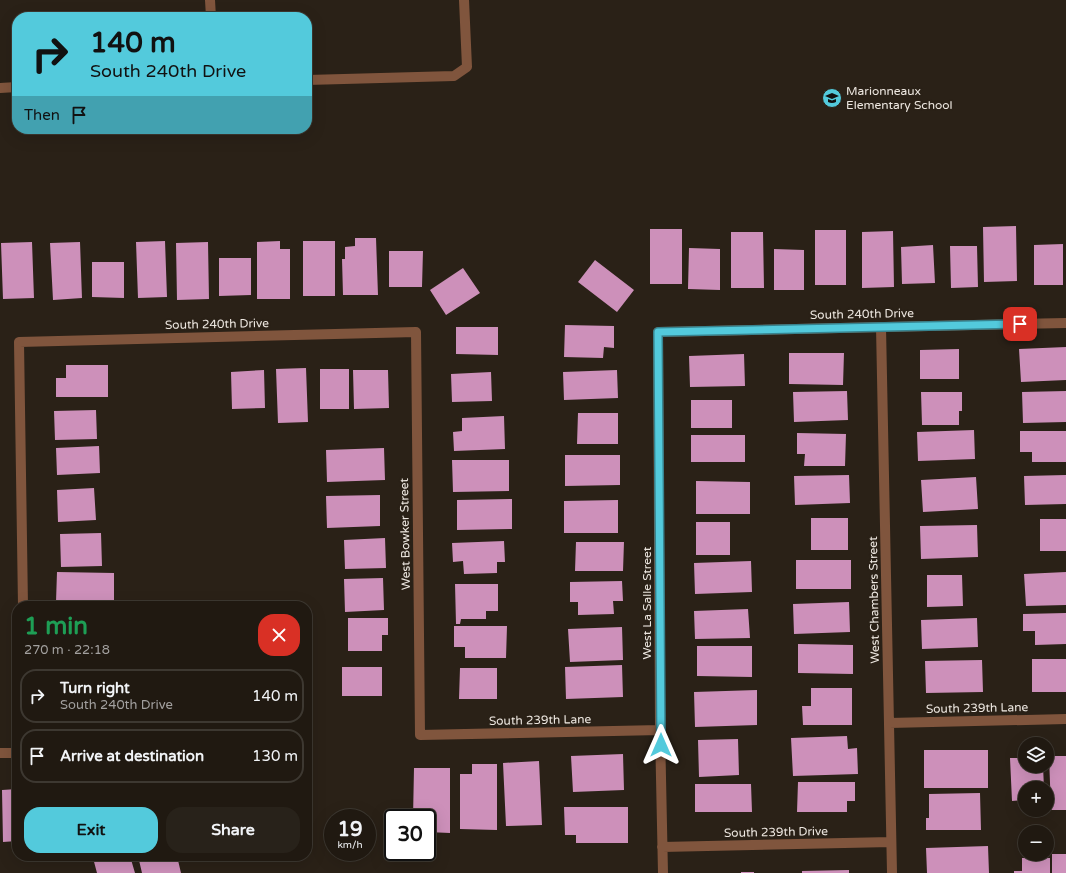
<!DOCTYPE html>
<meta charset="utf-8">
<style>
:root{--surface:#201911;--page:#28221a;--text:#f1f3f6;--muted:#a2a09f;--line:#3d3831;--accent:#53cadc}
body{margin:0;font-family:"Varela Round",sans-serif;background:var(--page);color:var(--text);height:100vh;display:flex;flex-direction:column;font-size:15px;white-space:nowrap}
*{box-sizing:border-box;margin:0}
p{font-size:13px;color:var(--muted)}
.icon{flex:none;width:22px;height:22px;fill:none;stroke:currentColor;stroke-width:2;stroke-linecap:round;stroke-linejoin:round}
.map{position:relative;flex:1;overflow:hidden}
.sheet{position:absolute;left:12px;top:601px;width:300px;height:260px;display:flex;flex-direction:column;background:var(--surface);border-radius:16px;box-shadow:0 4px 16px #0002,0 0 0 1px var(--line)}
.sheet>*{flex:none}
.top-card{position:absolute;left:12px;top:12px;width:300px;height:122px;border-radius:16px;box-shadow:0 4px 16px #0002,0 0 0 1px var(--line);background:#53cadc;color:#111;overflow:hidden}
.buttons{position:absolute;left:1018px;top:737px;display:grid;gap:8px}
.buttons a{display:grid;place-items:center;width:36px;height:36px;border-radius:50%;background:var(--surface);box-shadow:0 4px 16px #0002,0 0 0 1px var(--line);font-size:20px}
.speed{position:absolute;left:324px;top:809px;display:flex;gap:8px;font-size:20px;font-weight:700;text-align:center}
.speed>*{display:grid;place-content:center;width:52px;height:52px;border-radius:50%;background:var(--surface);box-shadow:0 4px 16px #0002,0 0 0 1px var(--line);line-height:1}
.speed small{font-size:10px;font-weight:400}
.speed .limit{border:2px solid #111;border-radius:6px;background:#fff;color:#111}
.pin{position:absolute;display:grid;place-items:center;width:34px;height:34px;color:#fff;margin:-17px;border-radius:8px;box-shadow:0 2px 6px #0006}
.me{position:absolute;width:44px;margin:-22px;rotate:0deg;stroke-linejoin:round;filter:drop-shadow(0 0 3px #0008)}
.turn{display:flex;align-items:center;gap:14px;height:84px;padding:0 12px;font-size:18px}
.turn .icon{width:52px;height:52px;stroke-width:2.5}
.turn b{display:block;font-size:28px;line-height:34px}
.then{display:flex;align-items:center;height:38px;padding:0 12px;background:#0003;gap:8px;font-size:15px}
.round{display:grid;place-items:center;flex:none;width:42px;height:42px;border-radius:16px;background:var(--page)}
.overview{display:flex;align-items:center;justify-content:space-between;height:68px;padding:0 12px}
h1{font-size:24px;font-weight:800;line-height:30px;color:#1e9e55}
.primary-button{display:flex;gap:8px;margin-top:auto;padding:8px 12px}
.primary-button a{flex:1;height:46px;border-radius:16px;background:var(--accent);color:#111;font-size:16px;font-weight:800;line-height:46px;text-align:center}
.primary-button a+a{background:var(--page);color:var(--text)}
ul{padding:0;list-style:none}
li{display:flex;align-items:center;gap:12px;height:54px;margin:0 8px 6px;padding:0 4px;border:2px solid var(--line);border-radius:16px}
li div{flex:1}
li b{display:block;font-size:15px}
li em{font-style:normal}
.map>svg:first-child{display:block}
.building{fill:#cd90ba}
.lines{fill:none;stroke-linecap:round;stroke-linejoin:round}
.minor{stroke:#80553d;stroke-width:10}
.route-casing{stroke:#36838f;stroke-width:10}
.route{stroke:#53cadc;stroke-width:7}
.labels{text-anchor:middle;stroke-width:4;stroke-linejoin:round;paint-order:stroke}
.poi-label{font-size:12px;fill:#ede7e0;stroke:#2a2117;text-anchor:start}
.street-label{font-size:12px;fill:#ede7e0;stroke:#2a2117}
</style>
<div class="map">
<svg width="1066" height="873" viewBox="0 0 1066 873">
<rect width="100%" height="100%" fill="#2a2117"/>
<!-- building -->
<path class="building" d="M1016,226L1017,281L984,282L983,227Z
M650,229H682V284H650Z
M815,230H846V285H815Z
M893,231L894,287L862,288V232Z
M731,232H763L764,288H731Z
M355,238H376L378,295H343L342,259H345V247L355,246Z
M165,241L167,297L138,298L136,242Z
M280,241V249H290V299H257V242Z
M303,241H335V296H303Z
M32,242L34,298L3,299L1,243Z
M80,242L82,298L53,300L50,243Z
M208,242L209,299L177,300L176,243Z
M1063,244V285H1034V245Z
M933,245L935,283L902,284L901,247Z
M950,246H977L978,287L951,288Z
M689,248L720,249V290L688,289Z
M774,249L804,250V290H774Z
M389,251H423L422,287H389Z
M219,258H251V295L219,296Z
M595,260L634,290L617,312L578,282Z
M92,262H124V298L92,297Z
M463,268L480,293L446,315L430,290Z
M565,325L614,326V348L604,347L603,358L564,357Z
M456,327H498V355L456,354Z
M1066,347V380L1021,382L1019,349Z
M959,349V379H920V350Z
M789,353H844L843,385L789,384Z
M744,354L745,386L690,387L689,356Z
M66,365H108V397H56V378H66Z
M306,368L308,422L278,423L276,369Z
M320,369H349V409H320Z
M264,370L265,408L232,409L231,372Z
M353,370H388L389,408L354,409Z
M617,370L618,398L564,400L563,372Z
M491,372L492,401L452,402L451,374Z
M847,391L848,420L794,422L793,392Z
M1066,391V422L1023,423L1022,392Z
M921,392H962V411H959V425H922Z
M691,400H732V428H691Z
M96,410L97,439L55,440L54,411Z
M578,413H618V444H577Z
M504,416L505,449L454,451L453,432L462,431V418Z
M974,430L975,459L918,461L917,432Z
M1020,431H1066V462H1032V452H1020Z
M797,433L846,434L845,466H804L805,454H797Z
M691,435H745V462H691Z
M99,446L100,473L57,475L56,448Z
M384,448L385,480L327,482L326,450Z
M565,455H620V485L565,486Z
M452,460H509V491L453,492Z
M849,475L850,503L795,505L794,476Z
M1066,475V504L1025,505L1024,476Z
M976,477L978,509L923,512L921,480Z
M696,481L750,482V514H696Z
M94,488L96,520L58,522L57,490Z
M380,495V526L327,528L326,496Z
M512,499V529L457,530V500Z
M618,500V533H564V501Z
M811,518H848V550H811Z
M1040,519H1066V551H1040Z
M696,522H730V555H696Z
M977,525L978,557L921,559L920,526Z
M101,533L102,566L61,567L60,534Z
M385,538L386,568L345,569L344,540Z
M504,541L505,562H497V573L464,574L463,561L453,562L452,543Z
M576,542H624L623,571H575Z
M796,560H851V589H796Z
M751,561L752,592L695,594L694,563Z
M57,572L114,573V604L56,602Z
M1066,572V605L1026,606L1024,574Z
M927,575H962L963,606L927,607Z
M383,578L384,610L345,612L344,579Z
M622,581L623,601H613L614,614L578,615V602H570V582Z
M455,584H498V611H486V619H461L460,624H456Z
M849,602L850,632L794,634L793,604Z
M748,609L750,638L695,639L694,611Z
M1066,613V644L1035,645V631H1023V614Z
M348,618H388V635H382V651H348Z
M977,618L978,647L922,649L921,620Z
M454,626H507L506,658H465V647H454Z
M622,627L623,660L570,662L568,629Z
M798,644L853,645V674L798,673Z
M697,646H752V677L697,676Z
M1032,659H1066V692H1032Z
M982,660L983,692L926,693L925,661Z
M622,665L623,697L566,699L565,667Z
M342,667H382V696H342Z
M460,668H497V699H459Z
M811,688H852V725H803L802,706H811Z
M757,690V725L695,727L694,692Z
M847,736L848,749L857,748L858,774L793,776L791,738Z
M738,739L739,775L699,777L698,740Z
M924,750H988V788H924Z
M623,754L624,790L573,792L571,756Z
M1049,756H1066V810H1051Z
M1010,758H1025V766H1043L1044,788H1025V800L1012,801Z
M539,761L542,825L506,826L503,763Z
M472,764H497V830L460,829V774H472Z
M414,768H450V833L427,832V818H413Z
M798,782H855V801H847V812H797Z
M695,784H751L752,812H695Z
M17,789V841L3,842L2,790Z
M980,793L981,830H926V818H929V794Z
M564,807H628V843H576V835H565Z
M988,846L989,873H927L926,848Z
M1052,854H1066V873H1052Z
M99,856H130L135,873H97L93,858Z
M138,856H177L181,873H142Z
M1022,858H1050V873H1014V871H1022Z
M849,870V873H802V871Z
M741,872H754V873H741Z"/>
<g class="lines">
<!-- minor -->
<path class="minor" d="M210,0L211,17
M307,80L454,76L467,67L464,0
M0,88L17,87
M881,327L892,873
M23,606L19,342L416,332L420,735L660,730
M889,723L1066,719
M0,753H17
M662,847L891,842
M663,873L660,730L658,332L1066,323"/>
</g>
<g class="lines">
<defs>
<path id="route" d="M661,745L658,332L1020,324"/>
</defs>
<!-- route casing -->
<use href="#route" class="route-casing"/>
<!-- route -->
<use href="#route" class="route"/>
</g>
<!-- icons -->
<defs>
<symbol id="school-disc" viewBox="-11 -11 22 22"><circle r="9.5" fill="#53cadc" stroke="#2a2117"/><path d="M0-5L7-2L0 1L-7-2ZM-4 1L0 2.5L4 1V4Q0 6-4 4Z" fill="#111"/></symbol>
</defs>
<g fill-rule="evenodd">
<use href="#school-disc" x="821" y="87" width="22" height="22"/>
</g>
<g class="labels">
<!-- poi labels -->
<g class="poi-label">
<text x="846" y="95">Marionneaux<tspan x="846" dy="14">Elementary School</tspan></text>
</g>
<!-- street labels -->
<g class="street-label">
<text transform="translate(862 314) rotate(-1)" y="4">South 240th Drive</text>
<text transform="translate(217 324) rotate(-1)" y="4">South 240th Drive</text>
<text transform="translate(405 534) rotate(-91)" y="4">West Bowker Street</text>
<text transform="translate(874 600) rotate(-91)" y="4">West Chambers Street</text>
<text transform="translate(647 603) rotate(-90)" y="4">West La Salle Street</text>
<text transform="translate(977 708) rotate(-1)" y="4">South 239th Lane</text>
<text transform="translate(540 720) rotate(-1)" y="4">South 239th Lane</text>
<text transform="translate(776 832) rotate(-1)" y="4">South 239th Drive</text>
</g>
</g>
</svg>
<div class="buttons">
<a><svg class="icon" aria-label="layers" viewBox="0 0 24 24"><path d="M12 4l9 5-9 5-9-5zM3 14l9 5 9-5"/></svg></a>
<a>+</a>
<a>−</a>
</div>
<div class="speed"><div>19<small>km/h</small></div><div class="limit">30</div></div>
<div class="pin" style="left:1020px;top:324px;background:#d93025"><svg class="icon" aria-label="arrive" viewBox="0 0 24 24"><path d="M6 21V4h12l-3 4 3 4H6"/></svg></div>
<svg class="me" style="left:661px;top:745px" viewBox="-20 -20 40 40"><path d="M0-17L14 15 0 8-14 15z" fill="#53cadc" stroke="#fff" stroke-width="4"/></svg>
<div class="top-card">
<div class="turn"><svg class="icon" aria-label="right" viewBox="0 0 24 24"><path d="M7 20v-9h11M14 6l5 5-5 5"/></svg><div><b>140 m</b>South 240th Drive</div></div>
<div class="then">Then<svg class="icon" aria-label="arrive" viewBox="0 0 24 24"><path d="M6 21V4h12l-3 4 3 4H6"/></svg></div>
</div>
<section class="sheet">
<div class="overview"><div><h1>1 min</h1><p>270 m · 22:18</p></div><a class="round" style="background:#d93025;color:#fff"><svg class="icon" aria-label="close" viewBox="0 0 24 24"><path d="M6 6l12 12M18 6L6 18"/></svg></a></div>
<ul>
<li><svg class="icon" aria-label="right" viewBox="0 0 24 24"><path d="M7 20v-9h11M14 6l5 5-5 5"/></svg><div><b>Turn right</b><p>South 240th Drive</p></div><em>140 m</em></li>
<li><svg class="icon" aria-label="arrive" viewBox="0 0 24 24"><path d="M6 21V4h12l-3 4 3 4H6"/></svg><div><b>Arrive at destination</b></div><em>130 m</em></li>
</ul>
<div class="primary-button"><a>Exit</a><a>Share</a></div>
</section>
</div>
